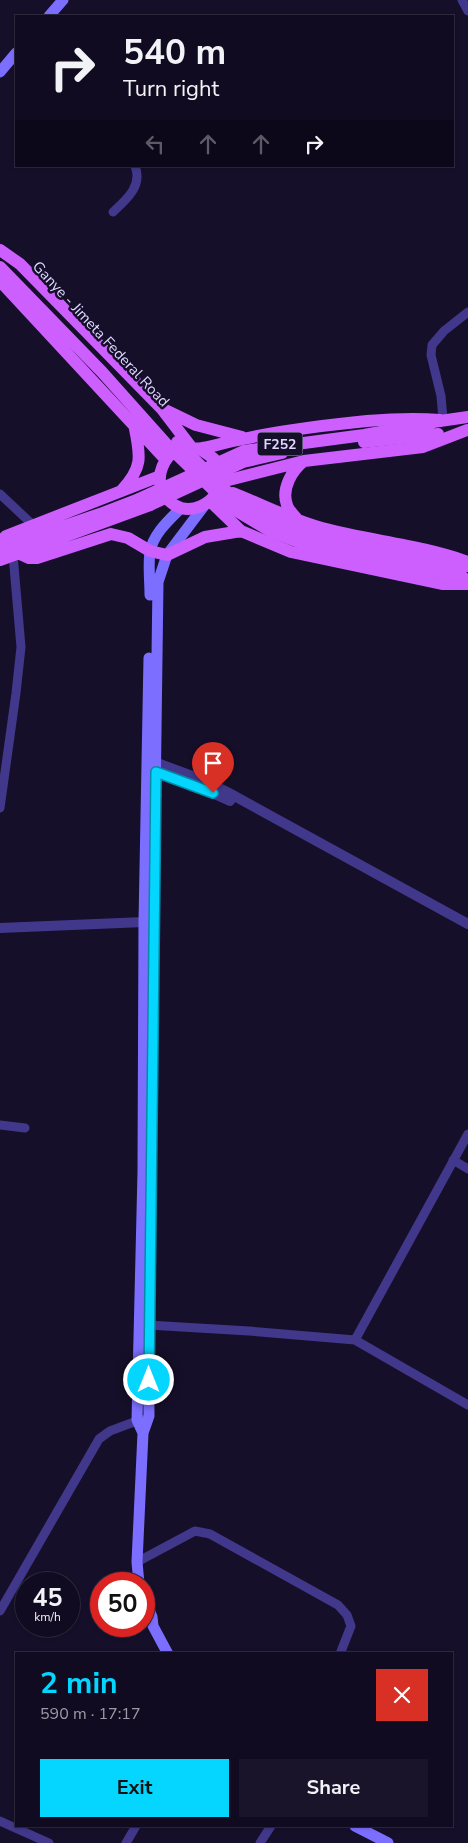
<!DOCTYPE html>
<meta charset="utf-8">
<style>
:root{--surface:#100b20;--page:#191429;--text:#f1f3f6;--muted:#9c9ba5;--line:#302b3e;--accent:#04d6ff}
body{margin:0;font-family:"Nunito Sans",sans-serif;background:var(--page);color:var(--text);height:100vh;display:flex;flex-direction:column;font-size:19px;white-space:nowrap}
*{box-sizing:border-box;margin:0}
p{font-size:16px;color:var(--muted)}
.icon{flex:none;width:28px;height:28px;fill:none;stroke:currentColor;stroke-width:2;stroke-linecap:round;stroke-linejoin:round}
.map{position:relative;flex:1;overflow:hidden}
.drawer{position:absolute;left:15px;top:1652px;width:438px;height:175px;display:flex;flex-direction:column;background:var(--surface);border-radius:0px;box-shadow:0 1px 4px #0004,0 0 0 1px var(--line)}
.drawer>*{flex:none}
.banner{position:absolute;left:15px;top:15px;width:439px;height:152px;border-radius:0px;box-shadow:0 1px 4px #0004,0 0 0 1px var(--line);background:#100b20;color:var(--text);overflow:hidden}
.speed{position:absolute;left:15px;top:1572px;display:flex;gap:10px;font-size:25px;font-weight:700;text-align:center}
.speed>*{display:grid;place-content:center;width:65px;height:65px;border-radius:50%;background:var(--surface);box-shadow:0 1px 4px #0004,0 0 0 1px var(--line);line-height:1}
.speed small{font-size:12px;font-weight:400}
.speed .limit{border:8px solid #d22;background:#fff;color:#111}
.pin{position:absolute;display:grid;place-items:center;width:42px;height:42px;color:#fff;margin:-51px -21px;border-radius:50% 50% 50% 0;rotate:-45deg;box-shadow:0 0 5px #0007}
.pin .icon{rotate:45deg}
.me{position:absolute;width:55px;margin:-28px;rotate:0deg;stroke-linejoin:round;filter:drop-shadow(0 0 4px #0008)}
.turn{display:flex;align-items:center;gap:18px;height:105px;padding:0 25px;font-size:22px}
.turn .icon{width:65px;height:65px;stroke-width:2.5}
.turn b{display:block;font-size:35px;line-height:42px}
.lanes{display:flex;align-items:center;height:48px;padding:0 25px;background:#0003;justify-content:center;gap:25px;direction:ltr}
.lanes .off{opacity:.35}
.round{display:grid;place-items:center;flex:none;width:52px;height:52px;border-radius:0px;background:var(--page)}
.overview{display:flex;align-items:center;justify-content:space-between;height:85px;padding:0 25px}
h1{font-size:30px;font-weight:700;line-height:38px;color:var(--accent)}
.button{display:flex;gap:10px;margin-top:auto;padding:10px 25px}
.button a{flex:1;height:58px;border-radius:0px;background:var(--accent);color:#111;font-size:20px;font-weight:700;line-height:58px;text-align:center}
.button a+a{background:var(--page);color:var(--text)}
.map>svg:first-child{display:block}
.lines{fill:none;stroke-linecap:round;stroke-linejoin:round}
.minor{stroke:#41388b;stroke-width:9}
.tertiary{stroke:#41388b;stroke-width:10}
.secondary{stroke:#7c6fff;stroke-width:11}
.primary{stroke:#ce5fff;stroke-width:12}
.primary-bridge{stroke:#ce5fff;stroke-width:12}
.route-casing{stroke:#038ba6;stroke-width:12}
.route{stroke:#04d6ff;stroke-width:9}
.labels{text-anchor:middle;stroke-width:5;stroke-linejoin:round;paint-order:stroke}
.shield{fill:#160f2a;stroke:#a39cbf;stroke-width:1}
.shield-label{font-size:14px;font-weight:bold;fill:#dfd8ff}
.street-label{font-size:15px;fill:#dfd8ff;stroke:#160f2a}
</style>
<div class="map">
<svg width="468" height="1843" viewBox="0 0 468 1843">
<rect width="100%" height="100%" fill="#160f2a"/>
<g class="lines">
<!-- minor -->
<path class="minor" d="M462,0L468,11
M113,212C126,200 143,186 135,166
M443,419L441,396L431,355L432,345L444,331L468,312
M0,494L34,526
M0,808L16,693L21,647L13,555
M0,1125L25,1128
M453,1160L468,1169
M148,1325L249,1331L355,1340L468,1134
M355,1340L468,1405
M137,1562L195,1531L210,1534L338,1605L347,1615L351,1626L340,1654
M0,1611L99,1439L110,1431L142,1419
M0,1821L49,1843
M126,1843L136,1826
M260,1843L271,1826"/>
<!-- tertiary -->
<path class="tertiary" d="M149,760L203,780L229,793L468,924
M148,770L201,788L230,801
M0,928L144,922"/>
<!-- secondary -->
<path class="secondary" d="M49,16L63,0
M0,72L16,53
M150,595C150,581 148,565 150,552C153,534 169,520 181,508
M143,1433L137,1420L143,1172L144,922L149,658
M139,1584L137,1562L143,1433L149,1416L148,1325L158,582L167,555L204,506
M144,1596L152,1617L153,1626L168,1654
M355,1826L388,1843"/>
<!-- primary -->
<path class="primary" d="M0,250L20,264L162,409L191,447
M0,267L102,372L169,447
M0,281L166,460
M165,410L196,425L242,437
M433,422L468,417
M200,449C204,452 211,456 215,460C234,483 207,515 181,508C172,505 163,497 161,487C157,474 164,457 176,451C185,446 193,450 202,448C216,446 229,441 243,439C284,430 326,425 367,421C392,419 415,418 440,420
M221,482L304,461L423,447L467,430
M122,490C142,468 141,458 135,429
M233,493C263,505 292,520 322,528C371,541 421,545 468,562
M210,501L241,531L291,552L442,584H468
M297,519C294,515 288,510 287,505C281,489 292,470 304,461
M0,542L6,536L160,476
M0,548L100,514L139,499
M18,553L29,558H37L111,534L128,538L150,551L167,555L205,537L241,531
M0,560L150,505"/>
<!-- primary-bridge -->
<path class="primary-bridge" d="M177,442C195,459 212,479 231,495C291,543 393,552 467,566
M364,442L438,434
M169,447L232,508L272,532L301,543L463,577
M139,499L244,451L364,435L431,423
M150,505L243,462L282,453"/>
</g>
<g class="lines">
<defs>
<path id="route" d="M149,1380L156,772L213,793"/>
</defs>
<!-- route casing -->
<use href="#route" class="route-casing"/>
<!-- route -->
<use href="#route" class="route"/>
</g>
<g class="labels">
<!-- shield labels -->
<rect class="shield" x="257.5" y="432.5" width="45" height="23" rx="4"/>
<g class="shield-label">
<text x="280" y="449">F252</text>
</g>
<!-- street labels -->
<g class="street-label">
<text transform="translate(101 334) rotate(47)" y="5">Ganye - Jimeta Federal Road</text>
</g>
</g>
</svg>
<div class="speed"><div>45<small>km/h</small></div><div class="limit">50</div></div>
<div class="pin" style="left:213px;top:793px;background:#d93025"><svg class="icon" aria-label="arrive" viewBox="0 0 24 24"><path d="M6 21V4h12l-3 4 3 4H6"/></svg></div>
<svg class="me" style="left:149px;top:1380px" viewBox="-20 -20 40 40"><circle r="17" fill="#04d6ff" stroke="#fff" stroke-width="3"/><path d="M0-11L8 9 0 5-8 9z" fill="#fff"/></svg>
<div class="banner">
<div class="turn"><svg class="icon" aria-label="right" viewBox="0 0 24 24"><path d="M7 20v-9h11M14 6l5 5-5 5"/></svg><div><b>540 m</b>Turn right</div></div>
<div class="lanes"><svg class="icon off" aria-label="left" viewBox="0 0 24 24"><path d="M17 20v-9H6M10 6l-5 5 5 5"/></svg><svg class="icon off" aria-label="ahead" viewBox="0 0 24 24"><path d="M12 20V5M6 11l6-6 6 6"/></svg><svg class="icon off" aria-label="ahead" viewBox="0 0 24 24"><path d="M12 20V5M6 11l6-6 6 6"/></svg><svg class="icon" aria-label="right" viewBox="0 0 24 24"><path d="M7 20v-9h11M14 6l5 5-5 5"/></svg></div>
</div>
<section class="drawer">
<div class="overview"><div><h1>2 min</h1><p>590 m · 17:17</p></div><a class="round" style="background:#d93025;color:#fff"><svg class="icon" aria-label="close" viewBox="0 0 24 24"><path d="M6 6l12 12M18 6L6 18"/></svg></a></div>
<div class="button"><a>Exit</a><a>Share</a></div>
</section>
</div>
